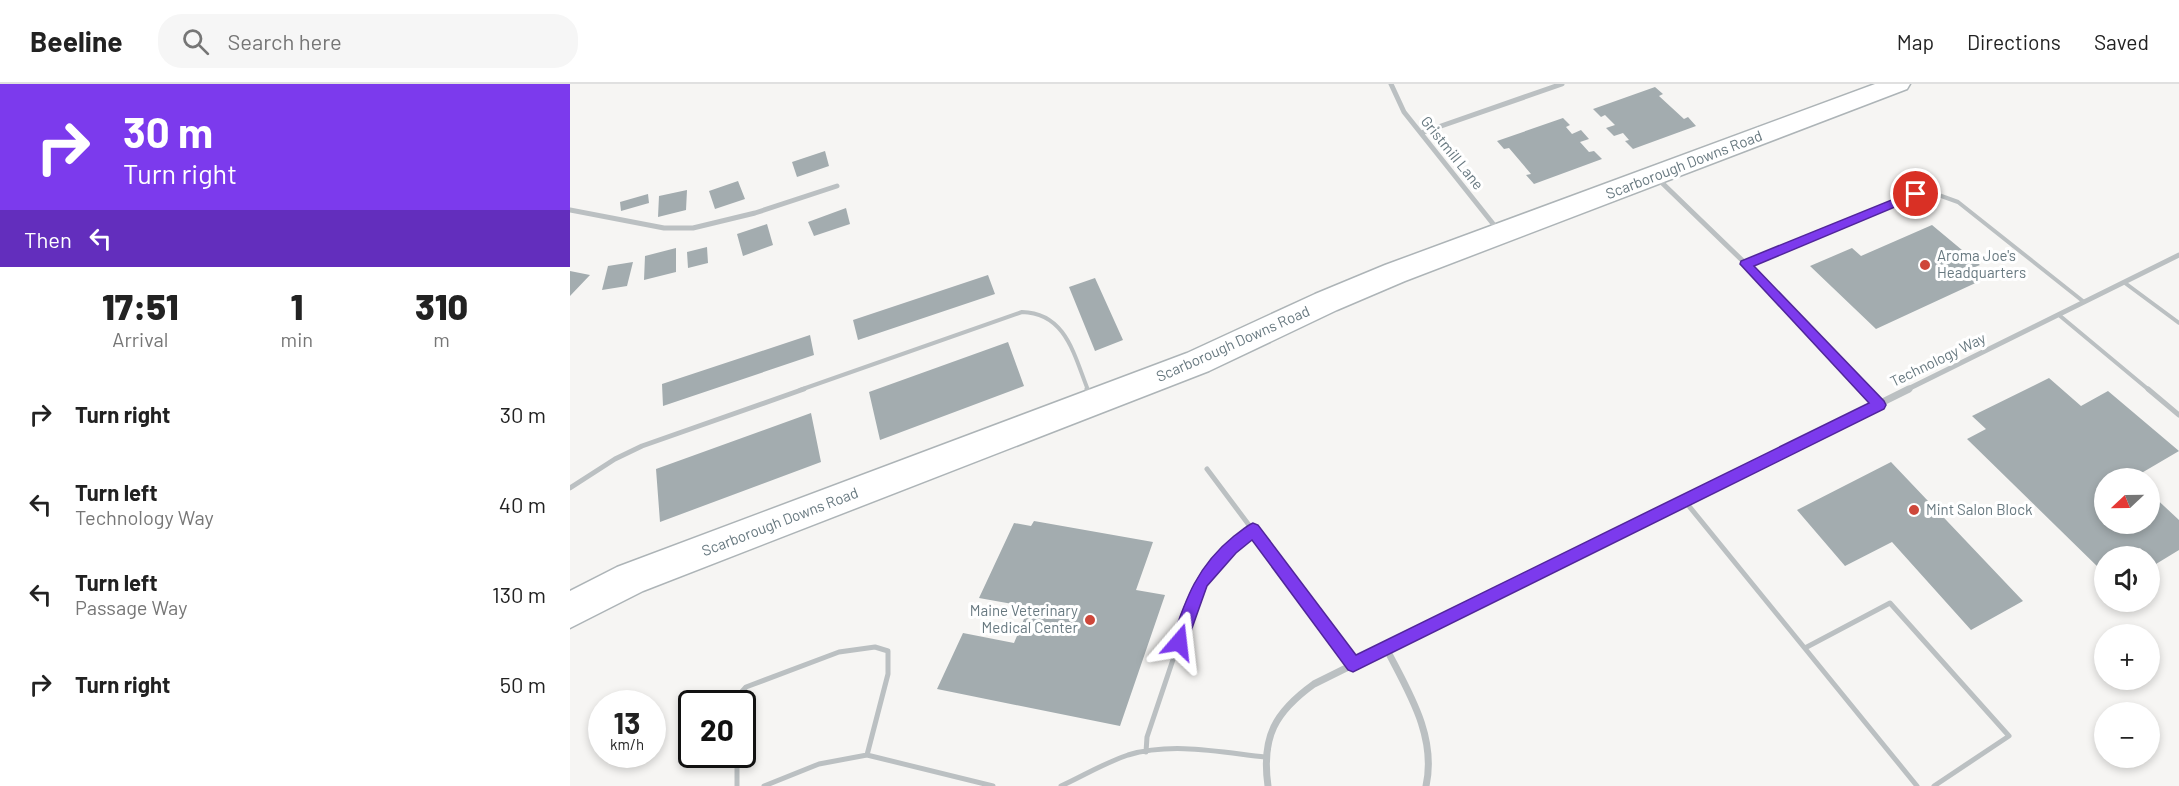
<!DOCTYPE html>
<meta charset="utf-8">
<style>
:root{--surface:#fff;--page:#f6f6f6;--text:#222;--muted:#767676;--line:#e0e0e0}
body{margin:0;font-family:Barlow,sans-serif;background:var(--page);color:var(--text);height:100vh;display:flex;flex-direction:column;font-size:22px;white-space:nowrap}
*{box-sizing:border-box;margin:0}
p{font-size:20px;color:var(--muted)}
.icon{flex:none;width:33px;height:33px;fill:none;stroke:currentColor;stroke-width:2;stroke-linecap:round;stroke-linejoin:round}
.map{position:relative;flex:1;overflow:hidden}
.side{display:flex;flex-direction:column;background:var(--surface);width:570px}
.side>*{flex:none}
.hud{background:#7c3aed;color:#fff;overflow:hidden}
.needle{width:39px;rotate:248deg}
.controls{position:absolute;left:1524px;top:384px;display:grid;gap:12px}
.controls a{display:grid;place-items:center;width:66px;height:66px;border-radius:50%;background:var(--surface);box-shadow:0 3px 9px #0003;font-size:30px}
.speed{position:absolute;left:18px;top:606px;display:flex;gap:12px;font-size:30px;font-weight:700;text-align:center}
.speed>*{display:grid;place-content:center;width:78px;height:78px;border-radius:50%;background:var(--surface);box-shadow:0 3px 9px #0003;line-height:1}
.speed small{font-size:15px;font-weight:400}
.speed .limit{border:3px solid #111;border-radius:9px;background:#fff;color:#111}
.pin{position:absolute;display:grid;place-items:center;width:51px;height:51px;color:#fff;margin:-26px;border:3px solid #fff;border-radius:50%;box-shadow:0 2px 6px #0007}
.me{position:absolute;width:66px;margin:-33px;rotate:17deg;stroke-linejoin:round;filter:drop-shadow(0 0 4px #0008)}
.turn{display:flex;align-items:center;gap:21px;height:126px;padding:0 24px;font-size:27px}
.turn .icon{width:78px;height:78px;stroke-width:2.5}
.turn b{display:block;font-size:42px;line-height:51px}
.then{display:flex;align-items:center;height:57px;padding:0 24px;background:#0003;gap:12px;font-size:22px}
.eta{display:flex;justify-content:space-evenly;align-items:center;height:102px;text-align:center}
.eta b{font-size:36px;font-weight:800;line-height:42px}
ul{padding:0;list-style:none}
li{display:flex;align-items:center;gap:18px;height:90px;padding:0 24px}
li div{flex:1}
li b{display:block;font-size:22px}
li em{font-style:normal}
header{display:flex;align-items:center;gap:36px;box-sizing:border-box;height:84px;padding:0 30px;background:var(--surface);border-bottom:2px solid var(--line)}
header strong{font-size:28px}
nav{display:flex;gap:33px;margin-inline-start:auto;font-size:21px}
.search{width:420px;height:54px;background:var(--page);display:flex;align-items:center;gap:15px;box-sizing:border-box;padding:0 21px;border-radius:24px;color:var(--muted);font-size:22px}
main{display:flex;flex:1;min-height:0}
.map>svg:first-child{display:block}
.building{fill:#a3acaf}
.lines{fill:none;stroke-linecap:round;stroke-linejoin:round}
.secondary-casing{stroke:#adb4b7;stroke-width:3}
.lane-far1{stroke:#bbc0c2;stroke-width:4}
.lane{stroke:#bbc0c2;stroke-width:5}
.street-far1{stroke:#bbc0c2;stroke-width:5}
.street{stroke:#bbc0c2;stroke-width:7}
.secondary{fill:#fff;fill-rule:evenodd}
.route{fill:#7c3aed;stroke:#51269a;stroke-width:1.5}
.poi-dot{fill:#ce473a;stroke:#fff;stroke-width:2}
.labels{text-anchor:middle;stroke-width:6;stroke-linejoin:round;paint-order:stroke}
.street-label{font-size:15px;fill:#687980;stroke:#fff}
.poi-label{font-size:15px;fill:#687980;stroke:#fff;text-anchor:start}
</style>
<header>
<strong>Beeline</strong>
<div class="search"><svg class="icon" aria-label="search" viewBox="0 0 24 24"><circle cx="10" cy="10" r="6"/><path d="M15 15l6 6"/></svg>Search here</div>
<nav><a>Map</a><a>Directions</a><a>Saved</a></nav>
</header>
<main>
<section class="side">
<div class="hud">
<div class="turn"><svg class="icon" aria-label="right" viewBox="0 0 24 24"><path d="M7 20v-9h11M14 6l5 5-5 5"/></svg><div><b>30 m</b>Turn right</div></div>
<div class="then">Then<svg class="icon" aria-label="left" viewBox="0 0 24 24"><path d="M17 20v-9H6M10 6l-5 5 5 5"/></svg></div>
</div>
<div class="eta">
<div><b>17:51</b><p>Arrival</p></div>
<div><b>1</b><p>min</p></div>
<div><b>310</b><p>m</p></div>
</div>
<ul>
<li><svg class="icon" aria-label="right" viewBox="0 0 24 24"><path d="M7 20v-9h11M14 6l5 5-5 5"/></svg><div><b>Turn right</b></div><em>30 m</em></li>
<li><svg class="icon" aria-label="left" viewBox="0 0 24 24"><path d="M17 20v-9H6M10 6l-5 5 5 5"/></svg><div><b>Turn left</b><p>Technology Way</p></div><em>40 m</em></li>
<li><svg class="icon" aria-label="left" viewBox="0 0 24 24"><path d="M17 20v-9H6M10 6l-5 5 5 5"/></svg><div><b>Turn left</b><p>Passage Way</p></div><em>130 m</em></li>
<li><svg class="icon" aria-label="right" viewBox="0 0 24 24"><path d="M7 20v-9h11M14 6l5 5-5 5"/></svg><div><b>Turn right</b></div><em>50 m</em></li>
</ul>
</section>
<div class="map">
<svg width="1609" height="702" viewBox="0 0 1609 702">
<rect width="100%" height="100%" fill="#f6f5f3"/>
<!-- building -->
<path class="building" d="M1085,3L1093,10L1089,12L1114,35L1118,33L1126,42L1063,65L1055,57L1059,56L1053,49L1044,52L1036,44L1045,41L1035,31L1031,33L1023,25Z
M993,34L1000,41L996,43L1002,50L1011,46L1019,55L1010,58L1019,68L1024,67L1032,75L964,100L956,91L961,90L939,64L934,65L927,57Z
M255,67L259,82L227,93L222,78Z
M168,97L175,115L145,125L139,107Z
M117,106L116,126L88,133L89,112Z
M78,110L79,119L51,127L50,118Z
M276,124L280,140L244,152L238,138Z
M197,140L203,161L173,172L167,150Z
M1362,141L1410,181L1400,185L1412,196L1306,245L1240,182L1282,164L1291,172Z
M137,163L138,179L118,184L117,168Z
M106,164V188L74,196L75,172Z
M63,178L57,202L32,206L38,182Z
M0,187L20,191L0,212Z
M418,191L425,210L288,256L283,236Z
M525,194L553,256L525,267L499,203Z
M240,251L244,271L93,322L92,300Z
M438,258L454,302L310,356L299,308Z
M1479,294L1511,322L1538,307L1609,367L1563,394H1534V440H1580V409L1609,436V466L1586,480L1570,464L1557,472H1534V485L1532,487L1397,355L1416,345L1402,332Z
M241,329L251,378L90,438L86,385Z
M1321,378L1453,517L1401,546L1322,458L1275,482L1227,426Z
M464,437L583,458L566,506L595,511L550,642L367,605L393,549L444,559L459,523L409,514L444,439L461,442Z"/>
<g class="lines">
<defs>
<path id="secondary" d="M1305,0H1340L1337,5L835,197L767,226L639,287L73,507L0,544V507L47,483L617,269L745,210L815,181Z"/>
</defs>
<!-- secondary casing -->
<use href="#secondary" class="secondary-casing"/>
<!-- lane-far1 -->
<path class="lane-far1" d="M1176,180L1338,111L1363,109L1388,118L1514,218
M1555,199L1609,239
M1489,231L1579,306
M230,306L452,228C496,229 504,271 518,306"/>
<!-- lane -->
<path class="lane" d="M517,305L519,310
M1578,305L1609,331
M637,385L783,580
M0,404L45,375L72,362L234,305
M1114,416L1347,702
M1235,564L1320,519L1439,652L1364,702
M167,620V613L176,603L269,568L305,563L318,567V590L297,671
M576,668L577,653L624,513C638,485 659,465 683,446
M167,670V702
M194,702L249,680L297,671L423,702
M491,702C513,692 534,679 558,671C602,658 650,668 695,673"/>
<!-- street-far1 -->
<path class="street-far1" d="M821,0L834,28L928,146
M851,49L992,0
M1087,94L1176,180L1295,306
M0,126L94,144H123L185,129L267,102
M1336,306L1609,171"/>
<!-- street -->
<path class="street" d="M1294,305L1309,321
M816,564C838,607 867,652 856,702
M698,702C691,653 705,628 744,600L1339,305"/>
<!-- secondary -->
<use href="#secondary" class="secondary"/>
</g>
<!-- route -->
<path class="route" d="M1346,106L1351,110L1349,113L1184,182L1314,317L1316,321L1314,325L783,588L778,586L682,456L666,469L637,502L615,564L609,566L604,564L601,558C616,514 627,482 664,452C670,448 676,442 683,439L688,441L786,571L1299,319L1170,180L1171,177Z"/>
<!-- markers -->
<g class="poi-dot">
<circle cx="1355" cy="181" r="6"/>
<circle cx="1344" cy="426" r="6"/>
<circle cx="520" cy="536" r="6"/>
</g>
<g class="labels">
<!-- street labels -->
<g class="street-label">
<text transform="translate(882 69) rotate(51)" y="5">Gristmill Lane</text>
<text transform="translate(1114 81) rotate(-21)" y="5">Scarborough Downs Road</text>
<text transform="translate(663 260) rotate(-24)" y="5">Scarborough Downs Road</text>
<text transform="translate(1368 276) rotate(-26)" y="5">Technology Way</text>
<text transform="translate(210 438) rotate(-21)" y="5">Scarborough Downs Road</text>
</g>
<!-- poi labels -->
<g class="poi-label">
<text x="1367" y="177">Aroma Joe's<tspan x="1367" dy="17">Headquarters</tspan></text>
<text x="1356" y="431">Mint Salon Block</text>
<text x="508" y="532" text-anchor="end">Maine Veterinary<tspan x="508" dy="17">Medical Center</tspan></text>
</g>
</g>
</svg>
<div class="controls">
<a><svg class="needle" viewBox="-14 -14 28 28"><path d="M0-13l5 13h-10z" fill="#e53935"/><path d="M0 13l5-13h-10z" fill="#767676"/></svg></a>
<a><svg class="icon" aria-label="sound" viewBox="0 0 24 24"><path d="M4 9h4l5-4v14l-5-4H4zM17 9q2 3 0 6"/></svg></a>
<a>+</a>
<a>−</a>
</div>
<div class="speed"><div>13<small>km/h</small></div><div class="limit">20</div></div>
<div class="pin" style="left:1346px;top:110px;background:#d93025"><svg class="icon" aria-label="arrive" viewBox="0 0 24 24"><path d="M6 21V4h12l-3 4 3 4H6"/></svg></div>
<svg class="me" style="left:609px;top:558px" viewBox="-20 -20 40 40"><path d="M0-17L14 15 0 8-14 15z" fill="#7c3aed" stroke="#fff" stroke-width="4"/></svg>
</div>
</main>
